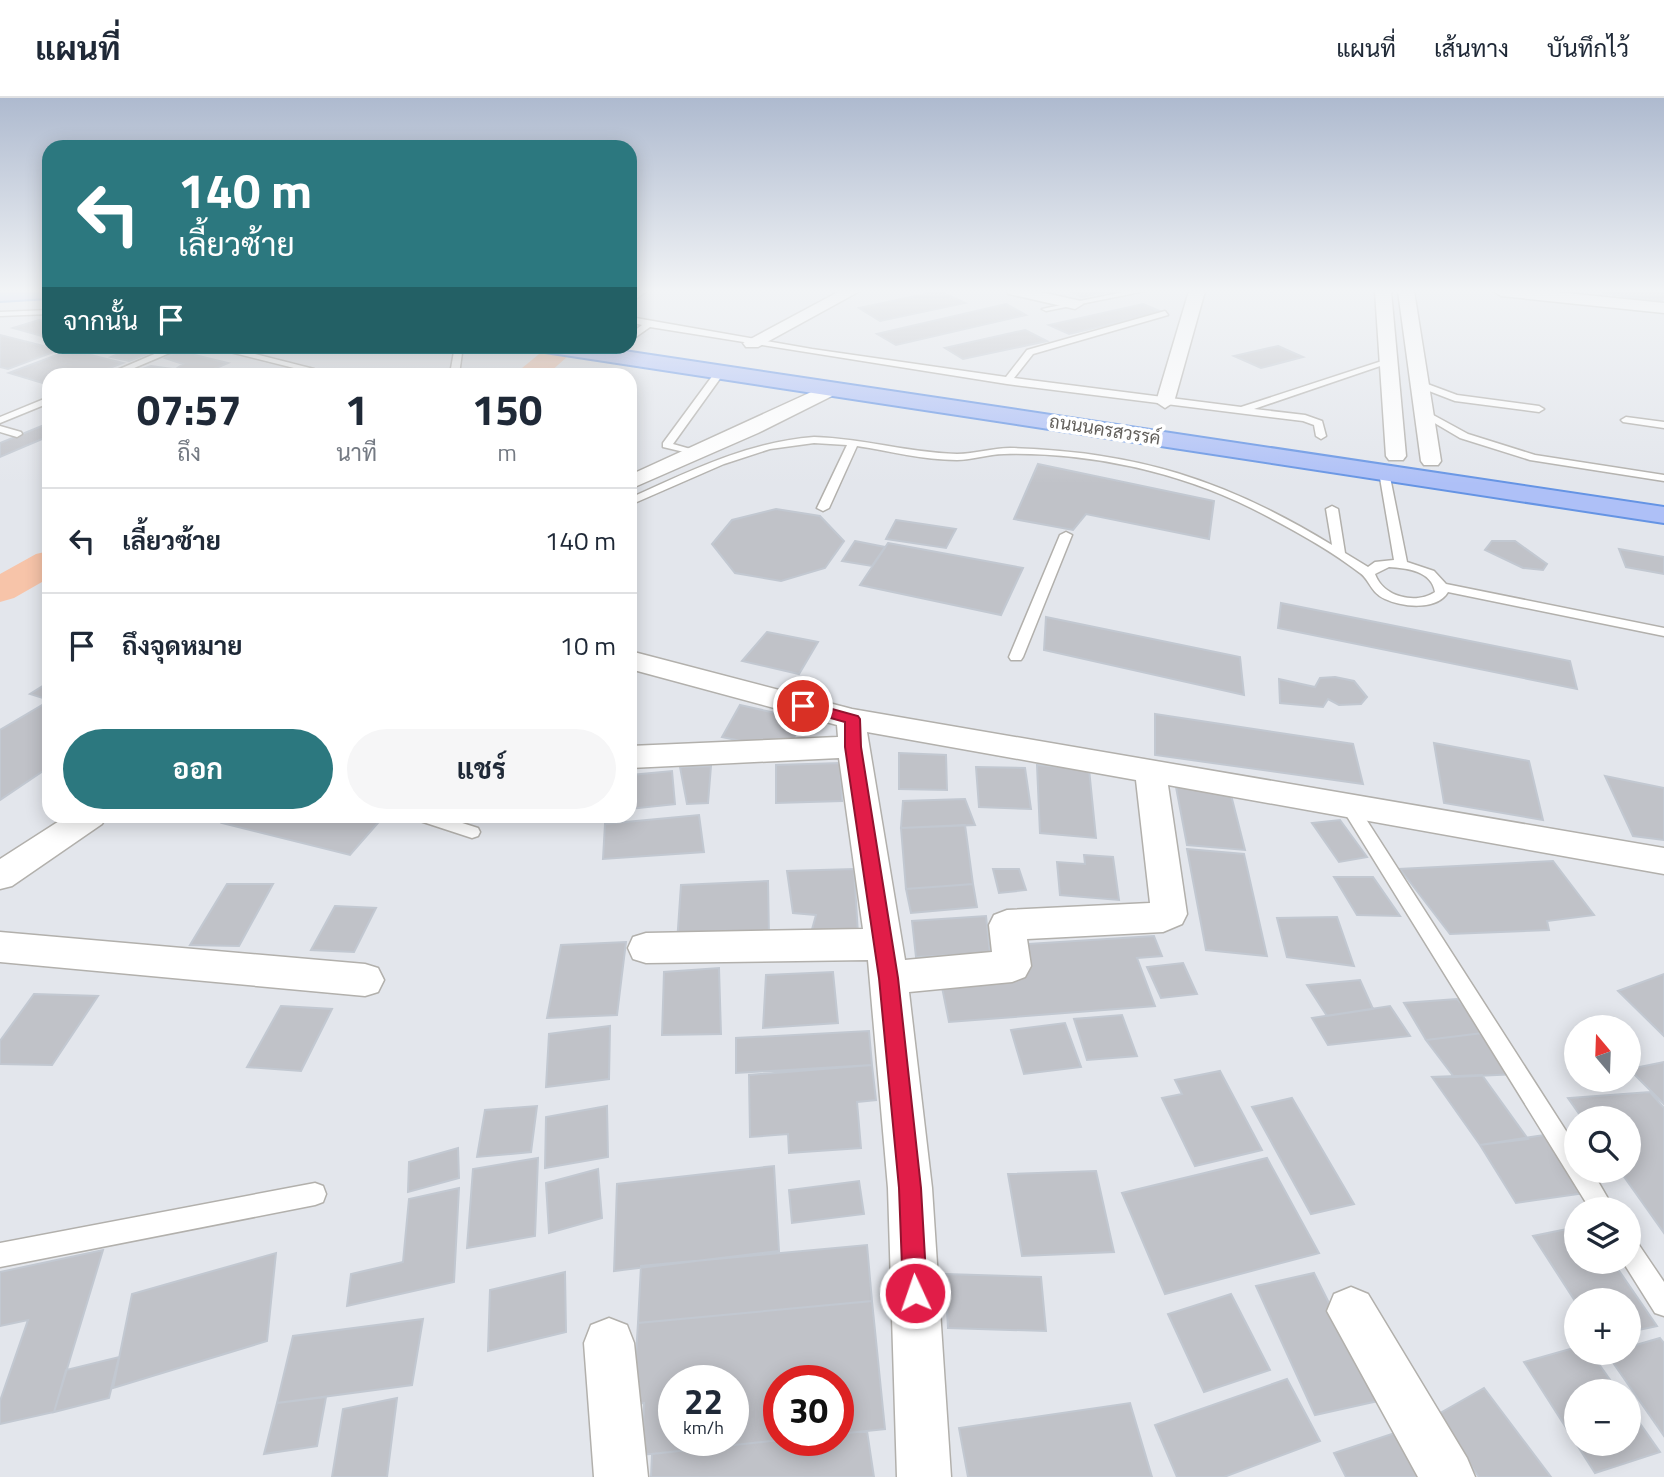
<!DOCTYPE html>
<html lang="th">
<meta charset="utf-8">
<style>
:root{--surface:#fff;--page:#f6f6f7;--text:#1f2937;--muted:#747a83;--line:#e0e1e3;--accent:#2c787f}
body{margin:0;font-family:"Titillium Web",Sarabun,sans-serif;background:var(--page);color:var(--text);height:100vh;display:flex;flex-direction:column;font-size:26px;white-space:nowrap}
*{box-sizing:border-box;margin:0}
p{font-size:23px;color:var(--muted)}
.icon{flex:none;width:38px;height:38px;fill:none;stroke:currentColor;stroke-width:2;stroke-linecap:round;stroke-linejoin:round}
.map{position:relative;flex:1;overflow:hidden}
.side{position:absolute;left:42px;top:270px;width:595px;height:455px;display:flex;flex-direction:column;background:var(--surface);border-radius:21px;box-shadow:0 4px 18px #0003}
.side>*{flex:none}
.hud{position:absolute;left:42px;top:42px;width:595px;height:214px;border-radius:21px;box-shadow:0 4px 18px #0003;background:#2c787f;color:#fff;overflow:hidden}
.needle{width:46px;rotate:341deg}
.tools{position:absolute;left:1564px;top:917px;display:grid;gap:14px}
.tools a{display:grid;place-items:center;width:77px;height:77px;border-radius:50%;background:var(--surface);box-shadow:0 4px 18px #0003;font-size:35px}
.speed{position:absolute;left:658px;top:1267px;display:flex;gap:14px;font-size:35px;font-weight:700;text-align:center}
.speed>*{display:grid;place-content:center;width:91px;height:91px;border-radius:50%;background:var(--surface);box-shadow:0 4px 18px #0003;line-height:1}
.speed small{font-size:18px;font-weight:400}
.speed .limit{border:10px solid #d22;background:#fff;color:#111}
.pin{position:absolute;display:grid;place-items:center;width:60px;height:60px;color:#fff;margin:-30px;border:4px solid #fff;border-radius:50%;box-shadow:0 2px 7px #0007}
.me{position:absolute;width:77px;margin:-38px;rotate:357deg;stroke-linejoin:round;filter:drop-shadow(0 0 5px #0008)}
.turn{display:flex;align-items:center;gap:24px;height:147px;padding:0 21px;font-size:32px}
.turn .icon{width:91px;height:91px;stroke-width:2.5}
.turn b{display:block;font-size:49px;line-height:60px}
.then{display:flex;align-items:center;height:66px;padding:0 21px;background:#0003;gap:14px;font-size:26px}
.eta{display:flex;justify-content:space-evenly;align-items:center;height:119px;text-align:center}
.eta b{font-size:42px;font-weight:700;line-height:49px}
.button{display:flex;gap:14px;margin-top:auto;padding:14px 21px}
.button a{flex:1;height:80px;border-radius:42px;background:var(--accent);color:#fff;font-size:28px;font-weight:700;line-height:80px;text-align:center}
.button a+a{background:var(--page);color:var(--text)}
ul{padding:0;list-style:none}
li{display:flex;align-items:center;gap:21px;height:105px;padding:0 21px;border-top:2px solid var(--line)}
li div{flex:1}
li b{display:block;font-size:26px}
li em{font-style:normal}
header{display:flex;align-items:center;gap:42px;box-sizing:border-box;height:98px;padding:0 35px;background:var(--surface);border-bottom:2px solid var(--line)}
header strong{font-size:33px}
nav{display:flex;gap:38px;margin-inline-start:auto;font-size:24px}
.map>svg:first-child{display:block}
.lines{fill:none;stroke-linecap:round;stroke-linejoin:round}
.river{fill:#f7c4a9;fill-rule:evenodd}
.building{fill:#c0c2c8;stroke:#c2c8d1;stroke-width:2;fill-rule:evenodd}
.lane-casing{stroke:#b2b0ac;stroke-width:3}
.street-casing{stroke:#b2b0ac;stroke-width:3}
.primary-casing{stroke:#6594e4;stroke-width:4}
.lane{fill:#fff;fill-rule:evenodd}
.street{fill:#fff;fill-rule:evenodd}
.primary{fill:#aec0f7;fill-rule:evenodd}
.route{fill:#e11d48;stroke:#92132f;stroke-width:2}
.labels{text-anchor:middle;stroke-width:7;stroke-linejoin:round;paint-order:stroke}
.far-street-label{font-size:18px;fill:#625f5b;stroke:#fff}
</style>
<header>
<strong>แผนที่</strong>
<nav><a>แผนที่</a><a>เส้นทาง</a><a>บันทึกไว้</a></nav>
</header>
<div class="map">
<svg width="1664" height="1379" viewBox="0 0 1664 1379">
<rect width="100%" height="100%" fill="#e3e6ec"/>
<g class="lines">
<!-- river -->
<path class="river" d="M549,248H579L548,276H518L522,270Z
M49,453V480L14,500L0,504V476L36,456Z"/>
</g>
<!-- building -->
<path class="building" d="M939,193L965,205L880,223L859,210Z
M1069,193H1111L1082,199Z
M1610,193H1664V200L1659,204L1605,195Z
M1006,206L1026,217L896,247L877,236Z
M1143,206L1162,214L1069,236L1049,227Z
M39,222L49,225V240L13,230Z
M1025,232L1047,243L963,261L945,250Z
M0,237L59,252L8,271L0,269Z
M138,248L160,251L129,263L111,259Z
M1278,248L1303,259L1261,270L1234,258Z
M70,252L123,265L93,276H49V287L9,275Z
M178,253L228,265L202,276L170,275L183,266L165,260Z
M151,268L172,271L159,276H128Z
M49,325V338L0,359V345Z
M1038,366L1214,403L1209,441L1086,416L1073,432L1014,421Z
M776,411L820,418L844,443L825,470L781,483L735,475L712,446L732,422Z
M896,422L956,431L946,450L886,441Z
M855,443L885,449L872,468L842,463Z
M1492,443H1515L1547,466L1543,472L1523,470L1485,452Z
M888,445L1023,470L1001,517L860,487Z
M1619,451L1664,459V476L1626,469Z
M1281,505L1570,563L1577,591L1278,530Z
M1046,519L1240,559L1244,597L1044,552Z
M767,534L818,544L799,576L742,563Z
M1335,579L1354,583L1367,599L1361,606L1339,607L1328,601L1323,609L1280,605L1279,581L1315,589L1320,580Z
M49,584V602L30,596Z
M49,603V669L0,702V632Z
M740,607L807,622L784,652L722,639Z
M1155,616L1353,646L1363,686L1155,657Z
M1434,645L1529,663L1543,722L1444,705Z
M899,655L946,657L947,692L899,691Z
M840,665L842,703L776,705V667Z
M1037,667L1089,671L1096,740L1040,735Z
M711,668L708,705L687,706L680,669Z
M976,669L1025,670L1031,711L979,709Z
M672,673L675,706L630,711L631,677Z
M1605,678L1664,690V742L1633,738Z
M1176,689L1230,693L1245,752L1187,747Z
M965,701L975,727L901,730L903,703Z
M699,717L704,754L603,761L605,726Z
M230,718H384L350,757L222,725Z
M1340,722L1367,759L1339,764L1312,725Z
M965,727L973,786L906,791L901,730Z
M1187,751L1244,756L1267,858L1206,852Z
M1084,757L1113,759L1119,802L1060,797L1057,764L1085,766Z
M1553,763L1594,817L1547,823L1549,832L1450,836L1400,771Z
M854,771L858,836L811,835L816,817L793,815L787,773Z
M993,771H1019L1026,792L999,795Z
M1334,779H1373L1400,818L1357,817Z
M768,783L769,840L677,845L681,787Z
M227,786H273L239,848L190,847Z
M973,786L977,809L911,815L906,791Z
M335,808L376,810L354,854L311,852Z
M986,818L990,855L916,859L912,823Z
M1337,819L1354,868L1287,859L1277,820Z
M1154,838L1162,858L1137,860L1155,908L949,924L940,879L1014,847Z
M626,844L617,917L547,920L561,847Z
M1183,865L1197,896L1161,900L1147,869Z
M719,870L721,936L662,937L664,874Z
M833,874L838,925L763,930L766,877Z
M1664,876V938L1618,893Z
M1360,882L1373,911L1327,918L1307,887Z
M34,896L98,898L52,967L0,966V943Z
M1457,901L1491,934L1426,942L1404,905Z
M281,908L332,911L301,973L247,969Z
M1390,908L1410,938L1328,947L1312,920Z
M1122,917L1137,958L1087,962L1074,921Z
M1065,925L1081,969L1024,976L1011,932Z
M610,928L609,981L546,989L549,936Z
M869,933L872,967L736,975V940Z
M1491,934L1517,976L1454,979L1426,942Z
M1664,964V1006L1629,971Z
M872,967L876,1002L857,1004L861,1050L789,1055L788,1036L750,1039L749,977Z
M1220,973L1262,1052L1195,1068L1162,1000L1182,996L1175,982Z
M1482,977L1528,1041L1480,1047L1432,979Z
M1650,994L1664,1010V1135L1620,1073H1629V1020H1582L1568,1000Z
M1292,1000L1354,1106L1311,1116L1252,1009Z
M537,1008L531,1054L477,1059L485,1012Z
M607,1008L608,1059L545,1070L546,1019Z
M1544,1037L1592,1094L1516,1105L1480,1047Z
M458,1050L459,1080L408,1094L409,1064Z
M538,1060L535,1138L467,1150L473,1071Z
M1267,1060L1319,1155L1165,1196L1122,1095Z
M774,1068L779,1153L614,1173L617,1086Z
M598,1071L602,1120L549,1135L546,1085Z
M1096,1073L1114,1154L1022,1158L1008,1076Z
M859,1083L864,1116L792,1125L789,1092Z
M459,1090L454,1184L347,1208L351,1176L403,1164L409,1101Z
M1577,1129V1164H1613L1657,1228L1629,1234V1202H1577V1206L1533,1138Z
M867,1147L872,1203L638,1225L641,1168Z
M103,1152L54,1314L0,1326V1303L28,1222L0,1228V1174Z
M276,1155L267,1243L113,1290L132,1196Z
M565,1174L566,1234L488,1253L490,1192Z
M1314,1175L1378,1303L1315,1317L1256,1188Z
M945,1176L1041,1179L1046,1233L948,1230Z
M1231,1196L1270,1272L1204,1294L1168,1216Z
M872,1203L885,1331L838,1336V1283H779L780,1342L642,1357L644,1305L633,1306L638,1225ZM674,1283H733V1342H674Z
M423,1221L412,1287L277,1305L293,1238Z
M1660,1240L1664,1245V1338L1607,1256L1629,1255V1249Z
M1577,1249V1255H1591L1618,1293H1577V1346H1629V1310L1660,1354L1595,1375L1524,1264Z
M119,1259L109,1300L54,1314L66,1272Z
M1287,1281L1320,1343L1224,1379H1177L1155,1327Z
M1484,1290L1551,1379H1479L1435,1318Z
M326,1299L317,1348L264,1356L277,1305Z
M397,1300L387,1379H332L343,1311Z
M1130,1305L1152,1379H968L959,1330Z
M867,1333L874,1379H651L652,1356L780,1342H838V1336Z
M1398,1334L1423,1379H1346L1334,1355Z"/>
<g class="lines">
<defs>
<path id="lane" d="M638,193H647L630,205V199Z
M1128,193H1145L1046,213L1042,211Z
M49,212V216L0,218V214Z
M1165,213L1168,217L1033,256L1014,280L1241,309L1385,262L1392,264L1254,311L1305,317L1322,323L1326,338L1321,341L1316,338L1314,327L1303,323L1007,286L650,229L630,243V236L642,227L630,224V219L812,251L1006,279L1027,252Z
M173,248H186L120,276H108Z
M206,248H223L314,271L310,274Z
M455,248H463L459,276H450Z
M719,272L724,275L673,346L701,354V358L663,349V345L716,273Z
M1416,284H1422L1457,297L1539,308L1544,311L1539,314L1455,303L1416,288Z
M49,299V305L0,325V319Z
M1424,312L1468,336L1535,357L1664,377V383L1530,362L1460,340L1421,317V313Z
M1626,319L1664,324V330L1623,324L1621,322Z
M0,328L21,334L22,336L17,339L0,334Z
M814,339C862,340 909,355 957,356C975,356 992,350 1010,350C1134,353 1226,382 1332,447L1326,411L1332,408L1338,411L1345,455L1368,469L1375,464L1394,462L1379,374L1384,371L1389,374L1407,464L1434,473L1446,486L1664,530V538L1448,494C1437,513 1402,509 1385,501C1370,494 1370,482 1360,475C1329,451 1287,428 1251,410C1176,373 1087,354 1004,356C988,356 973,362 957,362C923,362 890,353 857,348L829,410L823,413L817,410L847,347L814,345L770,351L724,366L630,407V400C690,373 748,344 814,339ZM1389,469C1407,470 1432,473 1435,494C1416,507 1383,499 1375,476Z
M1066,434L1072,437L1023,559L1021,562H1011L1009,559L1060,437Z
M1349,702L1355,704L1577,1050V1073H1592L1614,1111H1590L1343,712L1341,708L1343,704Z
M415,718H440L478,730L480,734L478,738L472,740L417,722Z
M315,1085L323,1088L326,1096L323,1104L315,1107L0,1169V1145Z
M1629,1140L1637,1144L1664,1184V1218L1655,1215L1623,1164H1629Z"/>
<path id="street" d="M840,193H860L758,249H746L743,245Z
M1006,193H1036L1081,203L1083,206L1075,211L1009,196Z
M1189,193H1205L1174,304L1165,310L1156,304Z
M1375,193H1391L1406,358L1403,362H1389L1386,358Z
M1398,193H1414L1441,363L1438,367H1424L1421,363Z
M1493,193H1546L1664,205V215L1501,198Z
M831,285L840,291L838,295L758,335L630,391V377Z
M630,553L852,611L1664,750V776L1168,687L1187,816L1182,826L1163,834L1027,841L1031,868L1025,879L1012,884L909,894L932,1090L951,1379H897L888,1090L868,862L646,865L633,861L628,850L633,839L646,835L863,831L839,660L630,670V648L838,639L837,627L630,571ZM867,634L1136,682L1150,805L1007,812L994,817L989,827L992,854L905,862Z
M67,718H107L102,726L12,788L0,791V761Z
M0,834L365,866L378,870L384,882L378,894L365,898L0,864Z
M1351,1189L1368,1196L1467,1360L1475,1379H1418L1327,1213L1334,1196Z
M609,1220L627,1227L634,1245L648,1379H594L584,1245L591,1227Z"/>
<path id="primary" d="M0,193H49V200L0,203Z
M535,248H591L1664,409V425L545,254Z"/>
</defs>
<!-- lane casing -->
<use href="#lane" class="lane-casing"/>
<!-- street casing -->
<use href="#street" class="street-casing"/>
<!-- primary casing -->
<use href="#primary" class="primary-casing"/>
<!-- lane -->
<use href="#lane" class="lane"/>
<!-- street -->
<use href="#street" class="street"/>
<!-- primary -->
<use href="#primary" class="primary"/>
</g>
<!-- sky -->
<linearGradient id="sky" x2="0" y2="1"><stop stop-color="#aebacf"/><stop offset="0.5" stop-color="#f2f4f6"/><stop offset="1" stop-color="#f2f4f6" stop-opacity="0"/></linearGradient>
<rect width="1664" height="386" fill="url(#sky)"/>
<!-- route -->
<path class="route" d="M803,603L858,618L860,621L861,649L898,880L921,1090L927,1195L924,1204L915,1207L907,1204L903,1195L899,1090L879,880L845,649V624L798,611L796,608L798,605Z"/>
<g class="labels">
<!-- far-street labels -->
<g class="far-street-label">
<text transform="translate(1105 332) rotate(9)" y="6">ถนนนครสวรรค์</text>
</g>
</g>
</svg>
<div class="tools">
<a><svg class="needle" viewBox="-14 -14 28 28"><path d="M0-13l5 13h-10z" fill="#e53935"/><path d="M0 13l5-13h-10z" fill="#747a83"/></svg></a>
<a><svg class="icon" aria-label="search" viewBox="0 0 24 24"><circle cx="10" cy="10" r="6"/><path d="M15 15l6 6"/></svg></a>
<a><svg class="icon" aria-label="layers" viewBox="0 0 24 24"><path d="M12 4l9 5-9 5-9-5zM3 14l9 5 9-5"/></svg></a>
<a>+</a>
<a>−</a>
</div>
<div class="speed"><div>22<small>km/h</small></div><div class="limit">30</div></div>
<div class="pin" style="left:803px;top:608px;background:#d93025"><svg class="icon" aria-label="arrive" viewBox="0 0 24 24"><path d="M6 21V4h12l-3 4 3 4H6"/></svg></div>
<svg class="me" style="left:915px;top:1195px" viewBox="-20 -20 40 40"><circle r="17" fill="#e11d48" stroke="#fff" stroke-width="3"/><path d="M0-11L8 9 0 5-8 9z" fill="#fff"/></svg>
<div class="hud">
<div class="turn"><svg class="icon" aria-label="left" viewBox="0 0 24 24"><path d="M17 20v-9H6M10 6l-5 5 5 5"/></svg><div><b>140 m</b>เลี้ยวซ้าย</div></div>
<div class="then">จากนั้น<svg class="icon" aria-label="arrive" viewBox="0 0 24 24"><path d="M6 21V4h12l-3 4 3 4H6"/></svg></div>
</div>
<section class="side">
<div class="eta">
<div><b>07:57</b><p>ถึง</p></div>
<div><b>1</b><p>นาที</p></div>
<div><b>150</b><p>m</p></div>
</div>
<ul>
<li><svg class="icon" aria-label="left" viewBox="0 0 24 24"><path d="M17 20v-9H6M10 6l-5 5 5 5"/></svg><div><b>เลี้ยวซ้าย</b></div><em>140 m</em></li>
<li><svg class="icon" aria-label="arrive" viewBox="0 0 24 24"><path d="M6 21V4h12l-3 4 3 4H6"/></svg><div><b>ถึงจุดหมาย</b></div><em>10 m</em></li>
</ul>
<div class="button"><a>ออก</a><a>แชร์</a></div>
</section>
</div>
